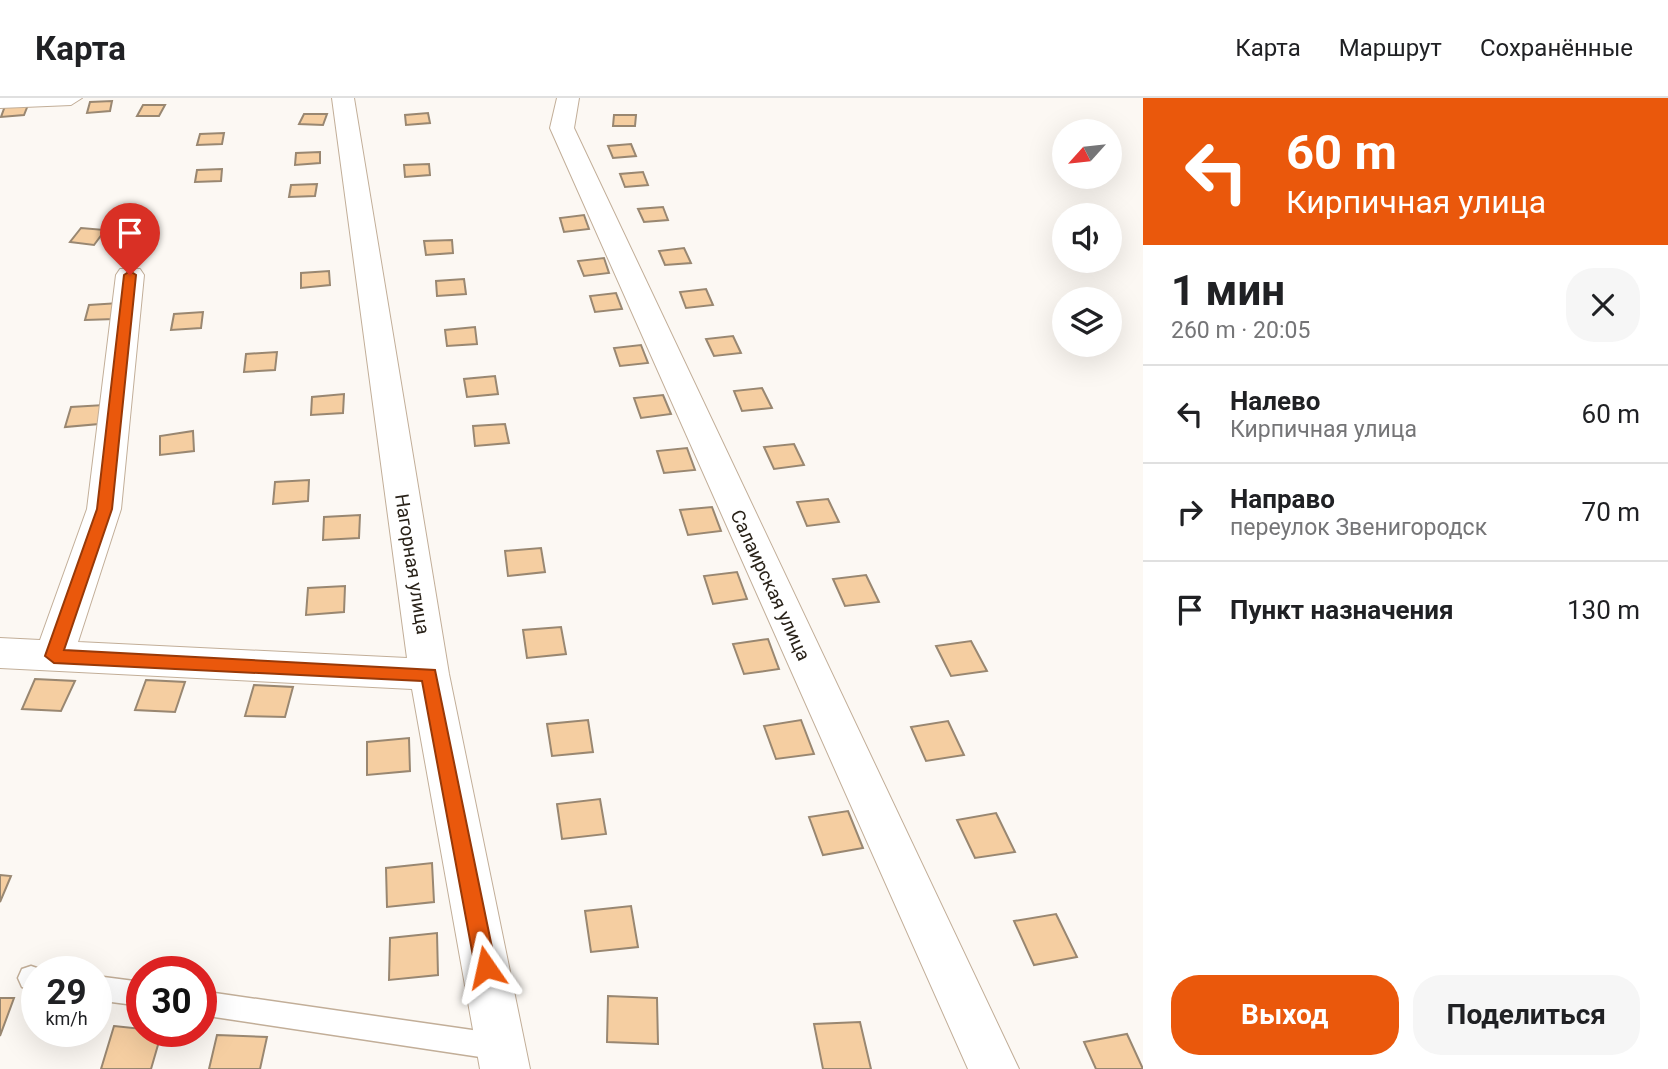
<!DOCTYPE html>
<html lang="ru">
<meta charset="utf-8">
<style>
:root{--surface:#fff;--page:#f6f6f6;--text:#202124;--muted:#757577;--line:#e0e0e0;--accent:#ea580c}
body{margin:0;font-family:Roboto,sans-serif;background:var(--page);color:var(--text);height:100vh;display:flex;flex-direction:column;font-size:26px;white-space:nowrap}
*{box-sizing:border-box;margin:0}
p{font-size:23px;color:var(--muted)}
.icon{flex:none;width:38px;height:38px;fill:none;stroke:currentColor;stroke-width:2;stroke-linecap:round;stroke-linejoin:round}
.map{position:relative;flex:1;overflow:hidden}
.side{display:flex;flex-direction:column;background:var(--surface);width:525px}
.side>*{flex:none}
.banner{background:#ea580c;color:#fff;overflow:hidden}
.needle{width:46px;rotate:243deg}
.controls{position:absolute;left:1052px;top:21px;display:grid;gap:14px}
.controls a{display:grid;place-items:center;width:70px;height:70px;border-radius:50%;background:var(--surface);box-shadow:0 7px 28px #0002;font-size:35px}
.speed{position:absolute;left:21px;top:858px;display:flex;gap:14px;font-size:35px;font-weight:700;text-align:center}
.speed>*{display:grid;place-content:center;width:91px;height:91px;border-radius:50%;background:var(--surface);box-shadow:0 7px 28px #0002;line-height:1}
.speed small{font-size:18px;font-weight:400}
.speed .limit{border:10px solid #d22;background:#fff;color:#111}
.pin{position:absolute;display:grid;place-items:center;width:60px;height:60px;color:#fff;margin:-72px -30px;border-radius:50% 50% 50% 0;rotate:-45deg;box-shadow:0 0 7px #0007}
.pin .icon{rotate:45deg}
.me{position:absolute;width:77px;margin:-38px;rotate:349deg;stroke-linejoin:round;filter:drop-shadow(0 0 5px #0008)}
.turn{display:flex;align-items:center;gap:24px;height:147px;padding:0 28px;font-size:32px}
.turn .icon{width:91px;height:91px;stroke-width:2.5}
.turn b{display:block;font-size:49px;line-height:60px}
.round{display:grid;place-items:center;flex:none;width:74px;height:74px;border-radius:28px;background:var(--page)}
.overview{display:flex;align-items:center;justify-content:space-between;height:119px;padding:0 28px}
h1{font-size:42px;font-weight:700;line-height:52px}
.primary-button{display:flex;gap:14px;margin-top:auto;padding:14px 28px}
.primary-button a{flex:1;height:80px;border-radius:28px;background:var(--accent);color:#fff;font-size:28px;font-weight:700;line-height:80px;text-align:center}
.primary-button a+a{background:var(--page);color:var(--text)}
ul{padding:0;list-style:none}
li{display:flex;align-items:center;gap:21px;height:98px;padding:0 28px;border-top:2px solid var(--line)}
li div{flex:1}
li b{display:block;font-size:26px}
li em{font-style:normal}
header{display:flex;align-items:center;gap:42px;box-sizing:border-box;height:98px;padding:0 35px;background:var(--surface);border-bottom:2px solid var(--line)}
header strong{font-size:33px}
nav{display:flex;gap:38px;margin-inline-start:auto;font-size:24px}
main{display:flex;flex:1;min-height:0}
.map>svg:first-child{display:block}
.building{fill:#f5cea1;stroke:#998771;stroke-width:2}
.lines{fill:none;stroke-linecap:round;stroke-linejoin:round}
.lane-casing{stroke:#c2ae98;stroke-width:3}
.street-casing{stroke:#c2ae98;stroke-width:2}
.lane{fill:#fff;fill-rule:evenodd}
.street{fill:#fff;fill-rule:evenodd}
.route{fill:#ea580c;stroke:#983908;stroke-width:2}
.labels{text-anchor:middle;stroke-width:7;stroke-linejoin:round;paint-order:stroke}
.street-label{font-size:19px;fill:#292219;stroke:#fff}
</style>
<header>
<strong>Карта</strong>
<nav><a>Карта</a><a>Маршрут</a><a>Сохранённые</a></nav>
</header>
<main>
<div class="map">
<svg width="1143" height="971" viewBox="0 0 1143 971">
<rect width="100%" height="100%" fill="#fcf8f3"/>
<!-- building -->
<path class="building" d="M112,3L110,13L87,15L90,4Z
M28,7L24,17L1,19L5,8Z
M143,7H165L159,18H137Z
M428,15L430,25L406,27L405,17Z
M304,16H327L323,27L299,26Z
M614,17H636L635,28H613Z
M224,35L222,46L197,47L200,36Z
M631,46L636,58L613,60L608,48Z
M320,54V65L295,67L296,55Z
M429,66L430,77L405,79L404,67Z
M222,71L221,83L195,84L197,72Z
M643,74L648,87L625,89L620,76Z
M317,86L315,98L289,99L291,87Z
M663,109L668,122L644,124L638,111Z
M584,117L589,131L564,134L560,120Z
M81,130L105,132L94,147L70,144Z
M452,142L453,155L426,157L424,143Z
M684,150L691,165L665,167L659,153Z
M604,160L609,175L584,178L578,163Z
M329,173L330,187L301,190V175Z
M464,181L466,196L437,198L436,183Z
M706,191L713,207L686,210L680,194Z
M616,195L622,211L595,214L590,198Z
M119,205L115,221L85,222L89,207Z
M203,214L201,230L171,232L174,216Z
M475,229L477,246L447,248L445,232Z
M733,238L741,255L714,258L706,241Z
M641,247L648,265L620,268L614,250Z
M277,254L275,272L244,274L246,256Z
M495,278L498,296L467,299L464,281Z
M762,290L772,310L742,313L734,293Z
M344,296L343,315L311,317L312,299Z
M663,297L671,316L641,320L634,300Z
M104,307L99,326L65,329L71,309Z
M505,326L509,345L475,348L473,328Z
M193,333L194,353L160,357V338Z
M794,346L804,367L774,371L764,349Z
M687,350L695,372L664,375L657,353Z
M309,382L308,403L273,406L275,384Z
M828,401L839,424L807,428L797,404Z
M712,409L721,433L688,437L680,412Z
M360,417L359,440L323,442L324,419Z
M541,450L545,474L508,478L505,453Z
M737,474L747,501L713,506L704,478Z
M866,477L879,504L845,508L833,481Z
M345,488L344,514L306,517L308,490Z
M561,529L566,556L527,560L523,532Z
M768,541L779,571L744,576L733,546Z
M971,543L987,573L951,578L936,548Z
M35,581L75,583L61,613L22,611Z
M146,582L185,584L175,614L135,612Z
M254,587L293,589L285,619L245,618Z
M588,622L593,654L552,658L547,626Z
M801,622L814,656L776,661L764,628Z
M948,623L964,657L926,663L911,629Z
M409,640L410,673L367,677V644Z
M600,701L606,736L562,741L557,706Z
M848,713L863,750L823,757L809,719Z
M996,715L1015,754L975,760L957,722Z
M432,765L434,804L387,809L386,770Z
M0,777L11,778L0,804Z
M631,808L638,849L591,854L585,813Z
M1056,816L1077,859L1034,867L1014,823Z
M437,835L438,877L389,882L390,840Z
M608,898L657,900L658,946L607,944Z
M0,900H14L0,938Z
M860,924L871,971H823L814,926Z
M114,928L162,933L151,971H101Z
M1127,936L1143,971H1096L1084,944Z
M217,937L267,939L260,971H209Z"/>
<g class="lines">
<defs>
<path id="lane" d="M31,868L46,873H37V893L22,889L18,880L22,871Z
M96,878L142,884V908L96,902Z
M201,893L500,936L509,940L513,949L509,958L500,962L201,917Z"/>
<path id="street" d="M0,0H82L71,7L0,10Z
M332,0H354L449,576L530,971H480L412,591L0,570V540L40,542L87,411L116,177L120,171H140L144,177L121,411L78,544L407,560Z
M557,0H579L574,30L1019,971H968L550,30Z"/>
</defs>
<!-- lane casing -->
<use href="#lane" class="lane-casing"/>
<!-- street casing -->
<use href="#street" class="street-casing"/>
<!-- lane -->
<use href="#lane" class="lane"/>
<!-- street -->
<use href="#street" class="street"/>
</g>
<!-- route -->
<path class="route" d="M130,173L136,177L112,411L64,552L435,572L496,869L493,876L486,879L478,876L475,869L422,583L54,565L45,558L97,411L124,177Z"/>
<g class="labels">
<!-- street labels -->
<g class="street-label">
<text transform="translate(413 466) rotate(81)" y="7">Нагорная улица</text>
<text transform="translate(771 487) rotate(65)" y="7">Салаирская улица</text>
</g>
</g>
</svg>
<div class="controls">
<a><svg class="needle" viewBox="-14 -14 28 28"><path d="M0-13l5 13h-10z" fill="#e53935"/><path d="M0 13l5-13h-10z" fill="#757577"/></svg></a>
<a><svg class="icon" aria-label="sound" viewBox="0 0 24 24"><path d="M4 9h4l5-4v14l-5-4H4zM17 9q2 3 0 6"/></svg></a>
<a><svg class="icon" aria-label="layers" viewBox="0 0 24 24"><path d="M12 4l9 5-9 5-9-5zM3 14l9 5 9-5"/></svg></a>
</div>
<div class="speed"><div>29<small>km/h</small></div><div class="limit">30</div></div>
<div class="pin" style="left:130px;top:177px;background:#d93025"><svg class="icon" aria-label="arrive" viewBox="0 0 24 24"><path d="M6 21V4h12l-3 4 3 4H6"/></svg></div>
<svg class="me" style="left:486px;top:869px" viewBox="-20 -20 40 40"><path d="M0-17L14 15 0 8-14 15z" fill="#ea580c" stroke="#fff" stroke-width="4"/></svg>
</div>
<section class="side">
<div class="banner">
<div class="turn"><svg class="icon" aria-label="left" viewBox="0 0 24 24"><path d="M17 20v-9H6M10 6l-5 5 5 5"/></svg><div><b>60 m</b>Кирпичная улица</div></div>
</div>
<div class="overview"><div><h1>1 мин</h1><p>260 m · 20:05</p></div><a class="round"><svg class="icon" aria-label="close" viewBox="0 0 24 24"><path d="M6 6l12 12M18 6L6 18"/></svg></a></div>
<ul>
<li><svg class="icon" aria-label="left" viewBox="0 0 24 24"><path d="M17 20v-9H6M10 6l-5 5 5 5"/></svg><div><b>Налево</b><p>Кирпичная улица</p></div><em>60 m</em></li>
<li><svg class="icon" aria-label="right" viewBox="0 0 24 24"><path d="M7 20v-9h11M14 6l5 5-5 5"/></svg><div><b>Направо</b><p>переулок Звенигородск</p></div><em>70 m</em></li>
<li><svg class="icon" aria-label="arrive" viewBox="0 0 24 24"><path d="M6 21V4h12l-3 4 3 4H6"/></svg><div><b>Пункт назначения</b></div><em>130 m</em></li>
</ul>
<div class="primary-button"><a>Выход</a><a>Поделиться</a></div>
</section>
</main>
